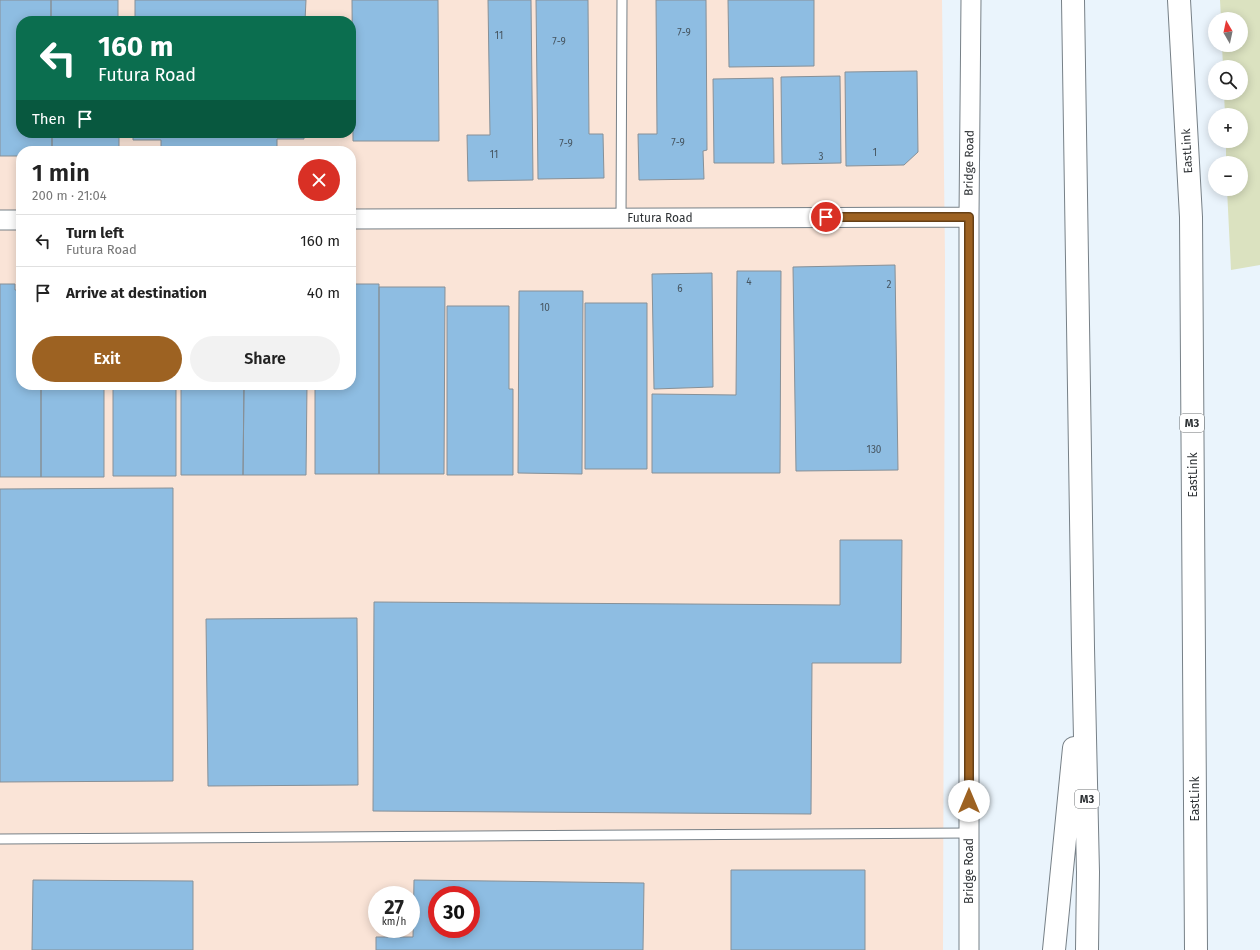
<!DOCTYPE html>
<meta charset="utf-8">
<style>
:root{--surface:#fff;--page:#f2f2f2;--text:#222;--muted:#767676;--line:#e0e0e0;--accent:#9d6222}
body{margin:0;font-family:"Fira Sans",sans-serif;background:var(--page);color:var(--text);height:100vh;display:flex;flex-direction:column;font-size:15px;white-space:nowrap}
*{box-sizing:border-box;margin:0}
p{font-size:13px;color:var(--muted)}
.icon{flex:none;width:22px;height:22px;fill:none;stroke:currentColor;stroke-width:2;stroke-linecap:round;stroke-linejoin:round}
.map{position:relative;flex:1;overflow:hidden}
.details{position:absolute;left:16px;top:146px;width:340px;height:244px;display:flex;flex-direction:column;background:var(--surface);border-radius:16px;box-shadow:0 2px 10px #0003}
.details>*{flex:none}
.top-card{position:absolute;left:16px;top:16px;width:340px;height:122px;border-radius:16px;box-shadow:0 2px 10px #0003;background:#0b6e4f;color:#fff;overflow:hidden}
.needle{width:26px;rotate:351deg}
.tools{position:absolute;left:1208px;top:12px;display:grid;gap:8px}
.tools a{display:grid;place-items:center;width:40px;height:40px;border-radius:50%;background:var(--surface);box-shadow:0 2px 10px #0003;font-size:20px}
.speed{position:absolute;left:368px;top:886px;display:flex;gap:8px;font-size:20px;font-weight:700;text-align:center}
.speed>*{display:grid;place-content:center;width:52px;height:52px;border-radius:50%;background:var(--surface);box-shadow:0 2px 10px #0003;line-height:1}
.speed small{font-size:10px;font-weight:400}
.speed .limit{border:6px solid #d22;background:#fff;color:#111}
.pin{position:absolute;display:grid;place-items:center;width:34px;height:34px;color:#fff;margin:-17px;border:2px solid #fff;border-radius:50%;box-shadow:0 1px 4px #0007}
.me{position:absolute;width:44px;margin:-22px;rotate:0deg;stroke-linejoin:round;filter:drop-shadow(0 0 3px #0008)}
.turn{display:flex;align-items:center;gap:14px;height:84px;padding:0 16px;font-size:18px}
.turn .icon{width:52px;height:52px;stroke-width:2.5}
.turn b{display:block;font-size:28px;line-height:34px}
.then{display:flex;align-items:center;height:38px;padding:0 16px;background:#0003;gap:8px;font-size:15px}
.round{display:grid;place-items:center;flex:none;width:42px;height:42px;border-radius:21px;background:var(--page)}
.summary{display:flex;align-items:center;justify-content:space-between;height:68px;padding:0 16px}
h1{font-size:24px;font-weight:600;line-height:30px}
.primary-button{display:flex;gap:8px;margin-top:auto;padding:8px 16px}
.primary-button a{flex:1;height:46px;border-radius:24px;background:var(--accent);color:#fff;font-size:16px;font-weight:600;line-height:46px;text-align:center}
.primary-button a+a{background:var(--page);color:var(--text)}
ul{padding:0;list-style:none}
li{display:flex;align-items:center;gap:12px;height:52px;padding:0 16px;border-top:1px solid var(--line)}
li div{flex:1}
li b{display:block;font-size:15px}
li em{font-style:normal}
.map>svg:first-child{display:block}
.industrial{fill:#fae4d7;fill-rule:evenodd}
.green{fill:#dbe2c0}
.building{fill:#8ebde2;stroke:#879097;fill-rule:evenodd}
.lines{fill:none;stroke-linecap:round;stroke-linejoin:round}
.lane-casing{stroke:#778087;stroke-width:11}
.street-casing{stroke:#778087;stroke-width:21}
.highway-casing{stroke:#778087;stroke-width:24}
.lane{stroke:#fff;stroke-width:9}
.street{stroke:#fff;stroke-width:19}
.highway{stroke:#fff;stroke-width:22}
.route-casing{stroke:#664016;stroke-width:10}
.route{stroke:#9d6222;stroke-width:7}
.labels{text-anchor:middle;stroke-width:3;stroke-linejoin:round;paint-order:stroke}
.number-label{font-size:10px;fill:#465560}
.shield{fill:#fff;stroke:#6d7072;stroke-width:1}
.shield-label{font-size:11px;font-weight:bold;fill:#2e3235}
.street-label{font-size:12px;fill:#2e3235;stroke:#fff}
</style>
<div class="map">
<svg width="1260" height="950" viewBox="0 0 1260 950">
<rect width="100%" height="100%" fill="#eaf4fc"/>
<!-- industrial -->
<path class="industrial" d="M0,0H942L945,258L943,950H0ZM21,21H351V133H21ZM21,151H351V385H21ZM377,895H411V929H377ZM437,895H471V929H437Z"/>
<!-- green -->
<path class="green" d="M1220,0H1260V265L1231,270L1227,189H1241V163H1226V141H1241V115H1225L1224,93H1241V67H1223L1222,45H1241V19H1221Z"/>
<!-- building -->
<path class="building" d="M0,0H51V21H21V133H52V151H21V156H0Z
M51,0H118V21H51Z
M135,0H306L305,21H135Z
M352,0H438L439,141H353Z
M488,0H531L533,180L468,181L467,135H490Z
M536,0H588L589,134H603L604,178L538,179Z
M656,0H706L707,150L703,151L704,179L639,180L638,134H657Z
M728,0H814V66L729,67Z
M917,71L918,152L904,165L846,166L845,72Z
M840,76L841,163L782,164L781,77Z
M773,78L774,163H714L713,79Z
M52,133H119V151H52Z
M133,133H304V139H277V151H161V140H133Z
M895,265L898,470L796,471L793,267Z
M737,271H781L780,473H652V394L736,395Z
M712,273L713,387L654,389L652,274Z
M0,284H15V290H21V385H41V477H0Z
M351,284H379V474H315V385H351Z
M379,287H445L444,474H379Z
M519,291H583L582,474L518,473Z
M585,303H647V469H585Z
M447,306H509V389H513V475H447Z
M41,385H104V477H41Z
M113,385H176V476H113Z
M181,385H244L243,475H181Z
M244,385H307L306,475H243Z
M173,488V781L0,782V489Z
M840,540H902L901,663H812L811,814L373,811L374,602L840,605Z
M357,618L358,785L208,786L206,619Z
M731,870H865V950H731Z
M33,880L193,881V950H32Z
M414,880L644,883L643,950H376V937H413ZM437,895H471V929H437Z"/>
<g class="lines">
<defs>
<path id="lane" d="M621,218L622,0
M0,839L969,833"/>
<path id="street" d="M351,219L969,217
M0,220H21
M969,950V217L971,0"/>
<path id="highway" d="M1073,0L1083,648L1088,872L1087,950
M1179,0L1191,217L1196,950
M1054,950L1074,748"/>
</defs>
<!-- lane casing -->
<use href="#lane" class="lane-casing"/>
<!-- street casing -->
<use href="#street" class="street-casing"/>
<!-- highway casing -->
<use href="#highway" class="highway-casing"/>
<!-- lane -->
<use href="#lane" class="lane"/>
<!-- street -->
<use href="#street" class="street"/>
<!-- highway -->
<use href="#highway" class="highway"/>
</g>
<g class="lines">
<defs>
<path id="route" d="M826,217H969V801"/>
</defs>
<!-- route casing -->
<use href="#route" class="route-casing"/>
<!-- route -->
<use href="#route" class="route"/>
</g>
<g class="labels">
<!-- number labels -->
<g class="number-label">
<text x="684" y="36">7-9</text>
<text x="499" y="39">11</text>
<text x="559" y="45">7-9</text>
<text x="678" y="146">7-9</text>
<text x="566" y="147">7-9</text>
<text x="875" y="156">1</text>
<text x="494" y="158">11</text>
<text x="821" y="160">3</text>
<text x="749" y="285">4</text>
<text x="889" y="288">2</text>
<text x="680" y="292">6</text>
<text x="545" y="311">10</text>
<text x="874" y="453">130</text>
</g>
<!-- shield labels -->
<g class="shield">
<rect x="1180" y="414" width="24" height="18" rx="3"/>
<rect x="1075" y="790" width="24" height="18" rx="3"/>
</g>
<g class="shield-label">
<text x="1192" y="427">M3</text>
<text x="1087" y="803">M3</text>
</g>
<!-- street labels -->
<g class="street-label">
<text transform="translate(1187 151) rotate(-93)" y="4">EastLink</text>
<text transform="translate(969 163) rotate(-89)" y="4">Bridge Road</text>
<text x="660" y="222">Futura Road</text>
<text transform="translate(1193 475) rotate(-90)" y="4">EastLink</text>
<text transform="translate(1195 799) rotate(-90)" y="4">EastLink</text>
<text transform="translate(969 871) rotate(-90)" y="4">Bridge Road</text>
</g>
</g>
</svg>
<div class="tools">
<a><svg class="needle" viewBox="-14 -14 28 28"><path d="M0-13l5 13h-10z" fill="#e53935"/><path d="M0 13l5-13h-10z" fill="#767676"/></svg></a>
<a><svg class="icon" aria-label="search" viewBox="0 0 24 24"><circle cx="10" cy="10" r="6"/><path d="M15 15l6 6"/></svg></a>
<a>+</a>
<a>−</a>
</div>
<div class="speed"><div>27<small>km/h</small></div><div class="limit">30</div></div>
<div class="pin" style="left:826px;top:217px;background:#d93025"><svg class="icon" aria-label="arrive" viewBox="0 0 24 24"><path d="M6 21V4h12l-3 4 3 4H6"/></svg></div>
<svg class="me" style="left:969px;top:801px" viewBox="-20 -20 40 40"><circle r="19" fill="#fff"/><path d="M0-13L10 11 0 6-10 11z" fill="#9d6222"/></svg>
<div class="top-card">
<div class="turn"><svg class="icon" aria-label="left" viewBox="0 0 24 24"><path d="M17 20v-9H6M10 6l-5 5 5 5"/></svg><div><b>160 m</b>Futura Road</div></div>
<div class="then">Then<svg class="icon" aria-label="arrive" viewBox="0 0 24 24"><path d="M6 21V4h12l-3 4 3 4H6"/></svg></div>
</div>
<section class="details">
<div class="summary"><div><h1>1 min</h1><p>200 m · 21:04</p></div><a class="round" style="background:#d93025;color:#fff"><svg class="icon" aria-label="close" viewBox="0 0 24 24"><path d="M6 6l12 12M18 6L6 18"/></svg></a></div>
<ul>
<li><svg class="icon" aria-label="left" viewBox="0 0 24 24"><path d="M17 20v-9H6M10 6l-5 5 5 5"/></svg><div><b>Turn left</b><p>Futura Road</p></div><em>160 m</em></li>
<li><svg class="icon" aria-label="arrive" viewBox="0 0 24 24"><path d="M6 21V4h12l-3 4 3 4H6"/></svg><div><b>Arrive at destination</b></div><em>40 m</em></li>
</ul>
<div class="primary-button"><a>Exit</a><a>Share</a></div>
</section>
</div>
